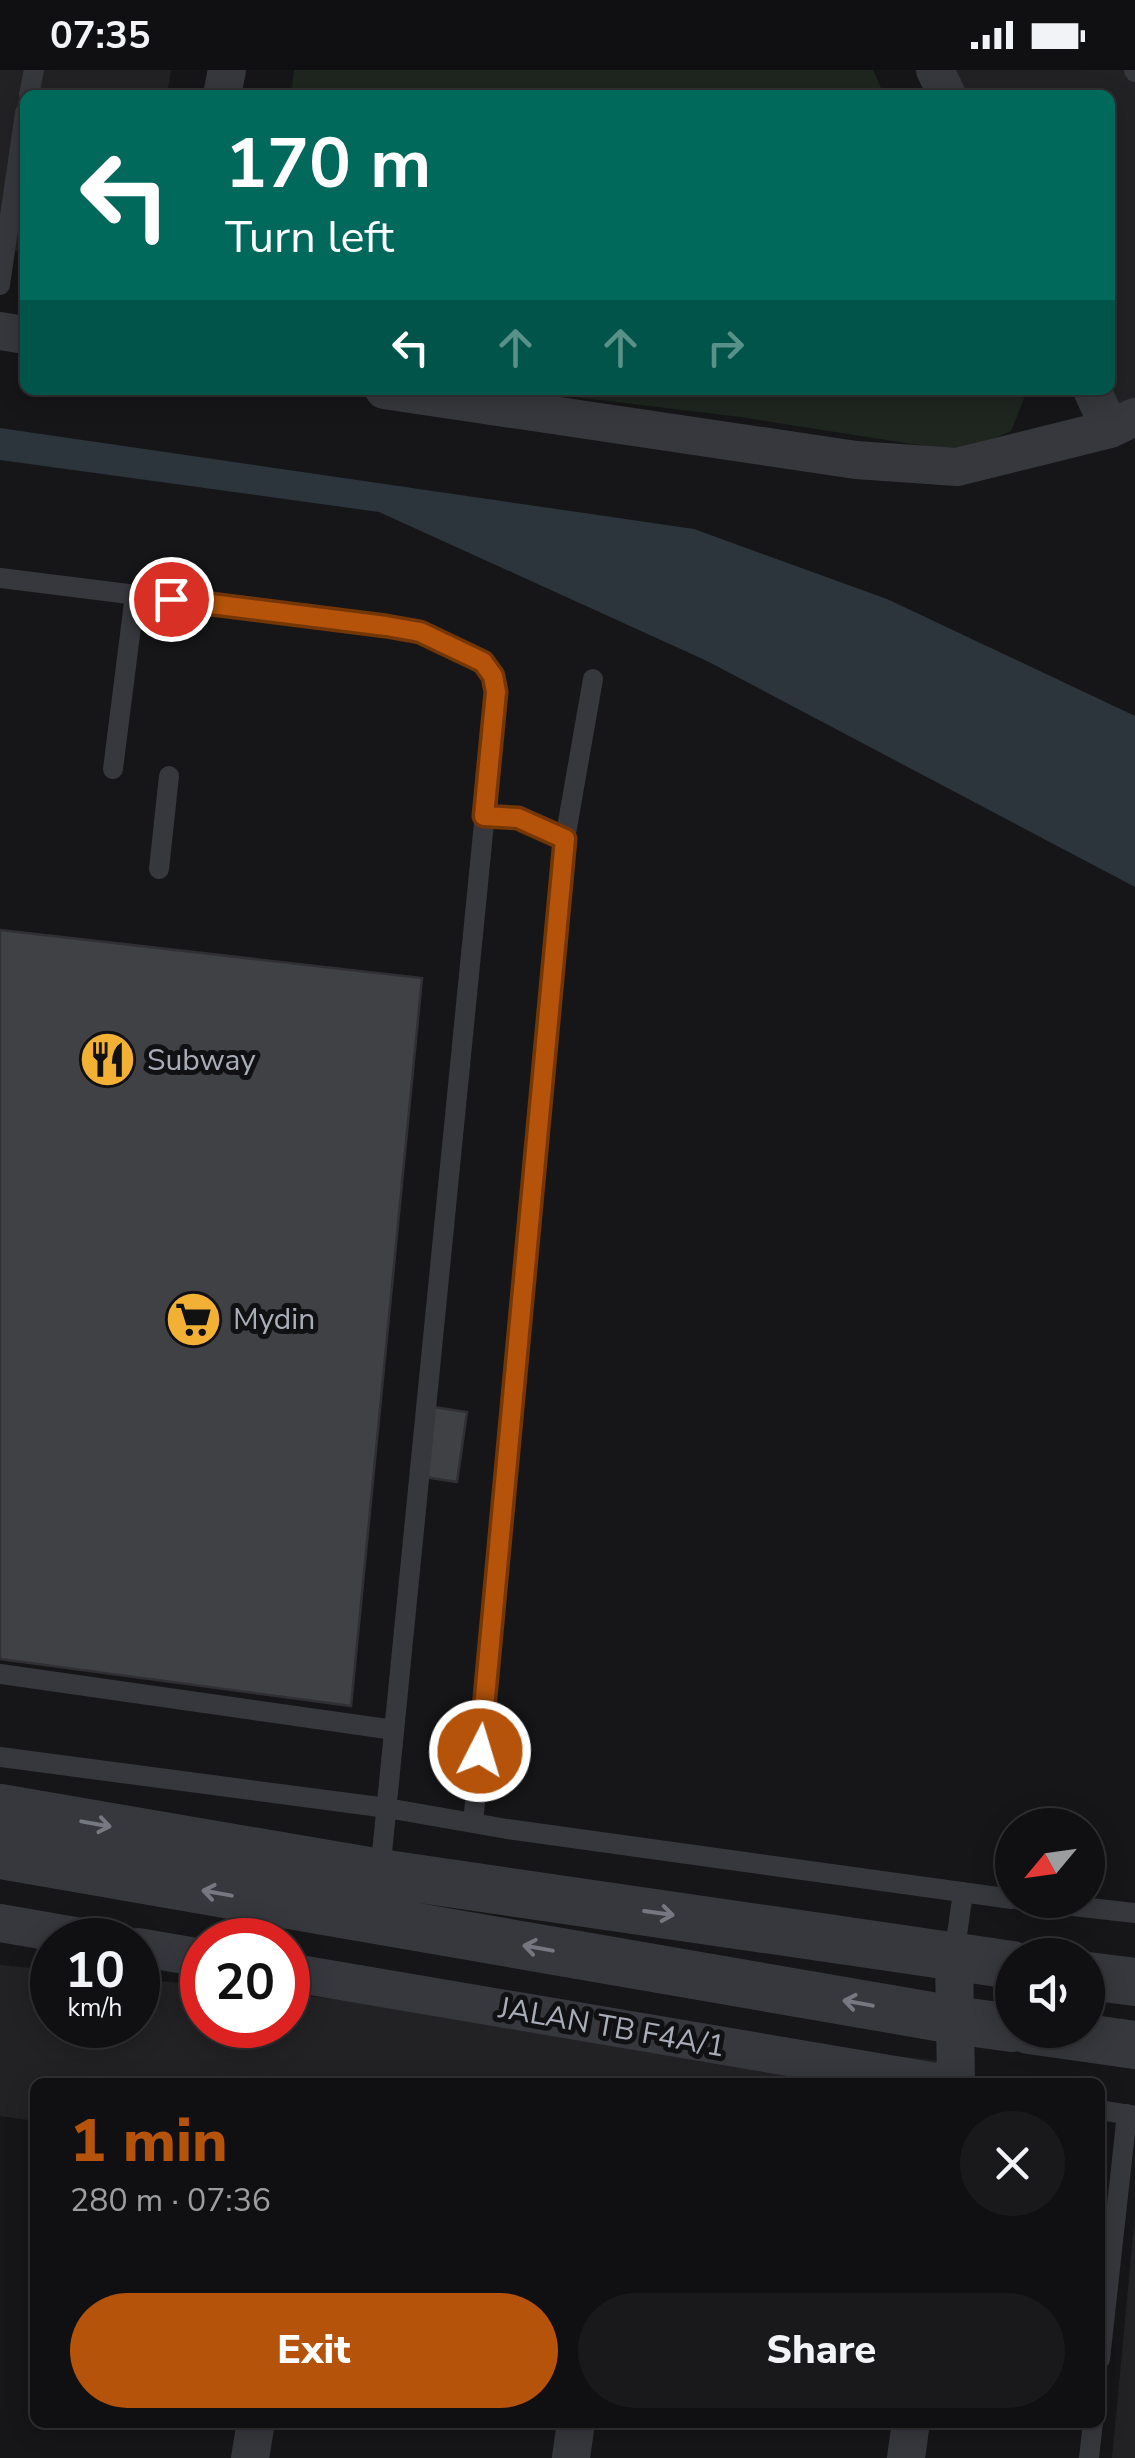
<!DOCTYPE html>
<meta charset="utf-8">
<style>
:root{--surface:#101012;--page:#19191b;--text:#f1f3f6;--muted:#9c9d9f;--line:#303032;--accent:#b45309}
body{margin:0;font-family:"Nunito Sans",sans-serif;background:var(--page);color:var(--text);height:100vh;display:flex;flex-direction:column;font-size:38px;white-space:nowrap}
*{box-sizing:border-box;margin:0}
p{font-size:32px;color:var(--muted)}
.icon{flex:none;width:55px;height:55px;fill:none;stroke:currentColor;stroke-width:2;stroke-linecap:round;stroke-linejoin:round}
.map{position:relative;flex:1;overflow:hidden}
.details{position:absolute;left:30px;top:2008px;width:1075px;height:350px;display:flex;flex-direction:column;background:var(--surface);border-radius:15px;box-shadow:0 5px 25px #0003,0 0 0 2px var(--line)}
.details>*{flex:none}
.hud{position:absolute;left:20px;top:20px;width:1095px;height:305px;border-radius:15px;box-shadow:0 5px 25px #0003,0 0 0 2px var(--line);background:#00695c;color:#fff;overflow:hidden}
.needle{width:65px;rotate:241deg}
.fabs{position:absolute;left:995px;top:1738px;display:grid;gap:20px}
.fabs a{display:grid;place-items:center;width:110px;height:110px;border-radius:50%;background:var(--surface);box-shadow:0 5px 25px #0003,0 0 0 2px var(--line);font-size:50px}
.speed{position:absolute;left:30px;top:1848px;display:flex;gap:20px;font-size:50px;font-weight:700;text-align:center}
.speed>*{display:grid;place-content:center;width:130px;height:130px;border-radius:50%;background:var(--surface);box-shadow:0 5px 25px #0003,0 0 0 2px var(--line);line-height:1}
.speed small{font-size:25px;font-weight:400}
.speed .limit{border:15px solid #d22;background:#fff;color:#111}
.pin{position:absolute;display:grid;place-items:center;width:85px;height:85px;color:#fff;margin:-42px;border:5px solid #fff;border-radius:50%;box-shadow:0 2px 10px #0007}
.me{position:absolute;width:110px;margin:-55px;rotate:5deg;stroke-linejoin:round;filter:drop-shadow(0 0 8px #0008)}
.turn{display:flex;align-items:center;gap:35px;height:210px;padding:0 40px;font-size:45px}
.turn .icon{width:130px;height:130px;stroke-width:2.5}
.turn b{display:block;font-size:70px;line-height:85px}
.lanes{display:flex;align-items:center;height:95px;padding:0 40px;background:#0003;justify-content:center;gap:50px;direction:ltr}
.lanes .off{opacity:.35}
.round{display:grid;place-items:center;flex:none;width:105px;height:105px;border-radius:52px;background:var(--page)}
.overview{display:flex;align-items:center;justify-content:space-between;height:170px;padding:0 40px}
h1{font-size:60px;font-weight:800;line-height:75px;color:var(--accent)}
.cta{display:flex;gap:20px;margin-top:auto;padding:20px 40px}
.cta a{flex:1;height:115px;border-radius:60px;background:var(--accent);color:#fff;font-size:40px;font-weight:800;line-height:115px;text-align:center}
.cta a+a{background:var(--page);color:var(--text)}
.status{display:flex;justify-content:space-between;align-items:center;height:70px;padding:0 50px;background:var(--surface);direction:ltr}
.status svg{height:28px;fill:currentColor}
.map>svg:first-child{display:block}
.built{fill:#222225}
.green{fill:#1e261f}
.water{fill:#2c353c}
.building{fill:#404145;stroke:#303034;stroke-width:2.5}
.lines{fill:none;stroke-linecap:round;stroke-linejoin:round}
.service{stroke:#37383d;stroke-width:20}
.minor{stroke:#37383d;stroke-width:38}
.tertiary{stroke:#37383d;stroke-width:48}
.oneway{stroke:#757881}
.route-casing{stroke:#753606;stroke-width:25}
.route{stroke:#b45309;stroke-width:18}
.labels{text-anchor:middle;stroke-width:10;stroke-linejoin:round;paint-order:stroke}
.poi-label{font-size:30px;fill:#a8adb8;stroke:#111113;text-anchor:start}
.street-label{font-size:30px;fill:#a8adb8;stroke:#111113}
</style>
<div class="status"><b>07:35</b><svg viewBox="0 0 49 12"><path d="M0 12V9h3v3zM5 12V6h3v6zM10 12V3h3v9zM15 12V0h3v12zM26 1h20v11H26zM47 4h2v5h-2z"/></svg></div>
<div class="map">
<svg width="1135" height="2388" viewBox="0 0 1135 2388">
<rect width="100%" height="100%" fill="#161618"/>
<!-- built -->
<path class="built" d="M0,0H171L167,25H25V182L0,180Z
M930,0H1135V360L1110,320V25H941Z
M0,1895L52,1900V1955H138V1909L202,1915V1955H288V1924L953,1992L950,2012H35V2051L0,2046Z
M1135,2144V2388H1112Z"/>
<!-- green -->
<path class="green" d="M294,0H873L884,25H291Z
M517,320H1020L1024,329L1011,361L963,382L740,347Z"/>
<!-- water -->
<path class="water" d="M0,358L694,459L887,529L1135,646V817L707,591L379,442L0,390Z"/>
<!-- building -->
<path class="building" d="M0,860L422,908L351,1636L0,1589Z
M434,1337L467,1342L457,1412L424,1407Z"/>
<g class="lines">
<!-- service -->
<path class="service" d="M1134,0L1135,2
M29,25L34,0
M0,215L25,43
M0,508L386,556L420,562L483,592L493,606L497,622L380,1803
M113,699L135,525
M484,746L518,748L565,769
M159,799L169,706
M0,1604L394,1660
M0,1687L387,1738L507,1759L1012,1829
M473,1753L565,769L593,609
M1020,1830L1135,1843
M954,1886L963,1822
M1100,2040L1135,2046
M1100,2289L1127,2044
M1089,2388L1093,2352"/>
<!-- minor -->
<path class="minor" d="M935,0L947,25
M222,25L227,0
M0,261L25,265
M384,320L856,390L957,397L1110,359L1135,347
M1092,320L1110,359
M0,1853L98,1870
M138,1877L202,1888
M954,1886L956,2012
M288,1902L936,2012
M250,2388L256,2352
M571,2388L576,2352
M906,2388L911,2352"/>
<!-- tertiary -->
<path class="tertiary" d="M0,1738L380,1803L1012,1895
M0,1785L954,1950L1012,1958
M1088,1906L1135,1912
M1029,1960L1135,1975"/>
</g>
<!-- one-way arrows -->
<defs><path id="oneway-shaft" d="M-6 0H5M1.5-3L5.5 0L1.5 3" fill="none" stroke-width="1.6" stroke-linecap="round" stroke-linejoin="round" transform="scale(2.5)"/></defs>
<g class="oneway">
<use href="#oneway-shaft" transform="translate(96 1754) rotate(10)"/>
<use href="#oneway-shaft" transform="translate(217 1823) rotate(-170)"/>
<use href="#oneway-shaft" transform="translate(659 1843) rotate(8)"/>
<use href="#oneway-shaft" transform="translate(538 1878) rotate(-170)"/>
<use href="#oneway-shaft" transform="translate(858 1933) rotate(-170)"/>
</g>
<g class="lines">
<defs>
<path id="route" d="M171,529L386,556L420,562L483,592L493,606L496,622L484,746L518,748L565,769L480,1681"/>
</defs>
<!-- route casing -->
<use href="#route" class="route-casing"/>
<!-- route -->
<use href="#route" class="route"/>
</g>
<!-- icons -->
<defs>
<symbol id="restaurant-disc" viewBox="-11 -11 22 22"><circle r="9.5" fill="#f2b134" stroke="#111113"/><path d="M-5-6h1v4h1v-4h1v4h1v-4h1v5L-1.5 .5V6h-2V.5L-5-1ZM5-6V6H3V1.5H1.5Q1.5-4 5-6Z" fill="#111"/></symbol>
<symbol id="supermarket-disc" viewBox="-11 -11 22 22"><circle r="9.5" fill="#f2b134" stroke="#111113"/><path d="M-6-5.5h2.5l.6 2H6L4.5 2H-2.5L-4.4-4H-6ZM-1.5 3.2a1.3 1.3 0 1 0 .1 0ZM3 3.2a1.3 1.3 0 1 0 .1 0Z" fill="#111"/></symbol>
</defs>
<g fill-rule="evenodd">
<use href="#restaurant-disc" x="76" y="958" width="63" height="63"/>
<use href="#supermarket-disc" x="162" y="1218" width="63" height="63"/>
</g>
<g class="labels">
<!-- poi labels -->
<g class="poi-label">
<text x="147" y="1000">Subway</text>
<text x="233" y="1259">Mydin</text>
</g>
<!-- street labels -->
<g class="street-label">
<text transform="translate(612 1957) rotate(10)" y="10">JALAN TB F4A/1</text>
</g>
</g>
</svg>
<div class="fabs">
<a><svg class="needle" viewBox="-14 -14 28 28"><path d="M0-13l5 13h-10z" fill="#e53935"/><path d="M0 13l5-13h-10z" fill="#9c9d9f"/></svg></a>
<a><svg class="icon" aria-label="sound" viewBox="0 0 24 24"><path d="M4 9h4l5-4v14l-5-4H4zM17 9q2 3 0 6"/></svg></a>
</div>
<div class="speed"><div>10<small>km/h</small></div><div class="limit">20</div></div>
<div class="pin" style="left:171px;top:529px;background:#d93025"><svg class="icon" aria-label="arrive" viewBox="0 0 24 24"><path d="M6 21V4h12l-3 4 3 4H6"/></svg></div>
<svg class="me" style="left:480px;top:1681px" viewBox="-20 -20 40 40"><circle r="17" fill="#b45309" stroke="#fff" stroke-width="3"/><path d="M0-11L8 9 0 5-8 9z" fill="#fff"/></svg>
<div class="hud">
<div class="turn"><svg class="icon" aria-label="left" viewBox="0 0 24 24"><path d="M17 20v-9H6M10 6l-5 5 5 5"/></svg><div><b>170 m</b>Turn left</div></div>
<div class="lanes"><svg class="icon" aria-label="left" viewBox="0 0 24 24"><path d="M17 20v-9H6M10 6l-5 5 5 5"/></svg><svg class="icon off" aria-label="ahead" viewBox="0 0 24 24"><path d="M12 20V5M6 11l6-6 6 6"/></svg><svg class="icon off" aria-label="ahead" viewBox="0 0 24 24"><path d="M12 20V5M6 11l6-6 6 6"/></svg><svg class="icon off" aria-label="right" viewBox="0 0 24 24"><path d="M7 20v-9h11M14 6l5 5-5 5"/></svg></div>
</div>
<section class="details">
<div class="overview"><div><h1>1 min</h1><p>280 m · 07:36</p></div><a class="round"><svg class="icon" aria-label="close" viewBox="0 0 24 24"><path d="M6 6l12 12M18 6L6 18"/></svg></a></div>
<div class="cta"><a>Exit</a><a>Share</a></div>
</section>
</div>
